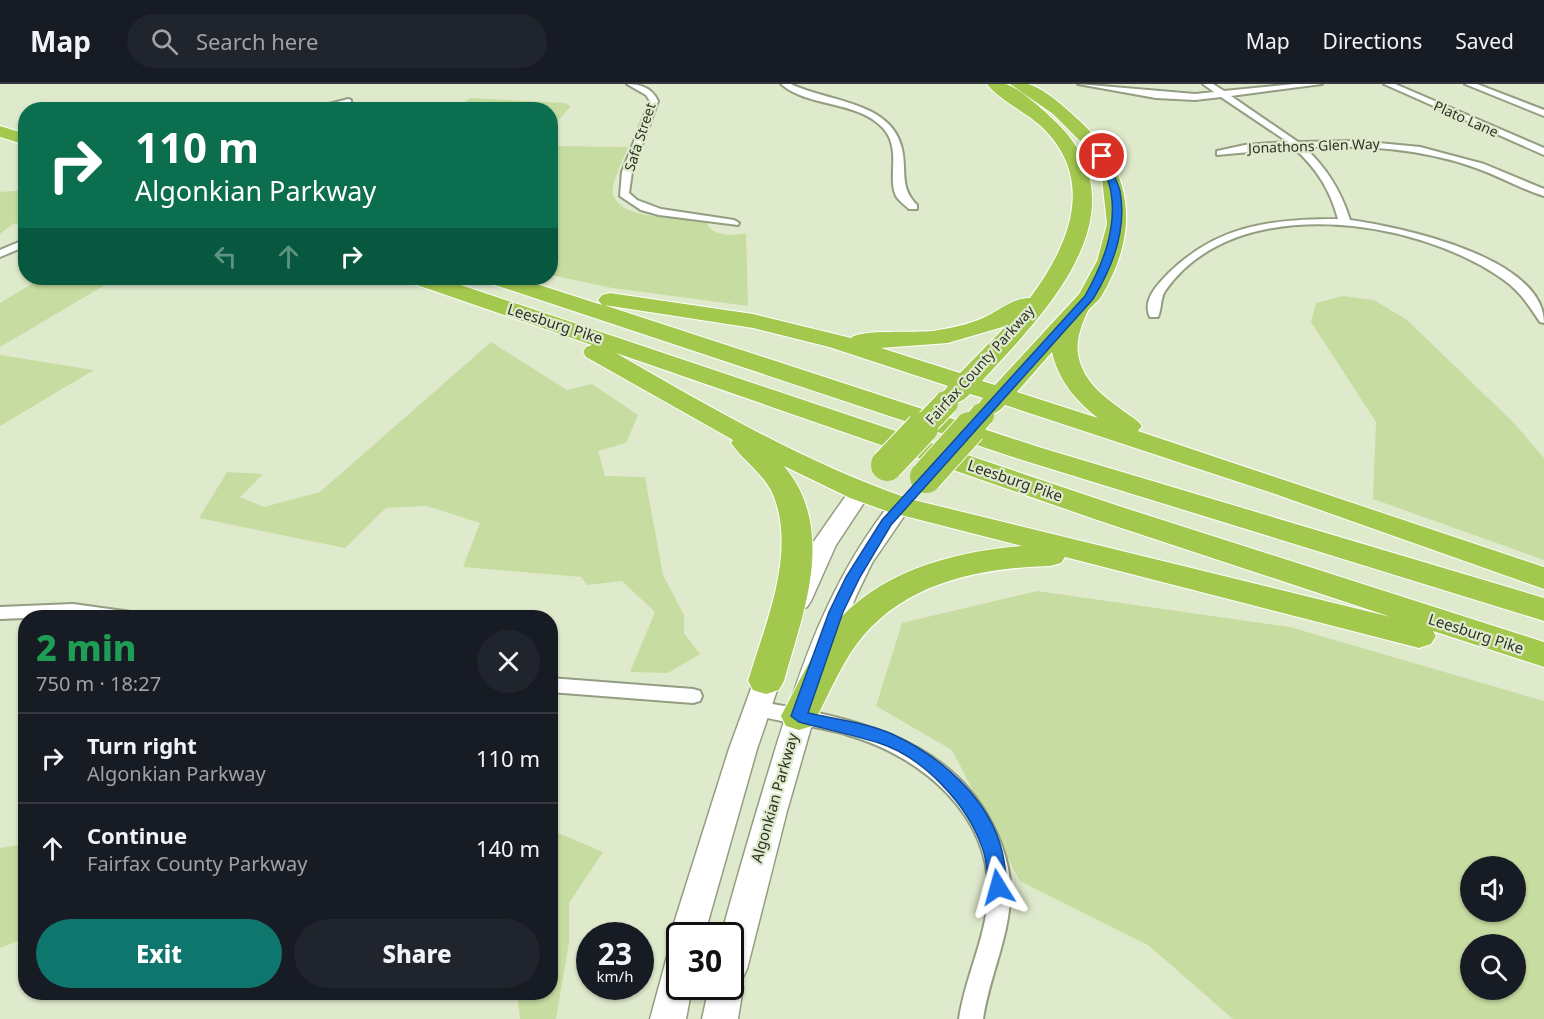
<!DOCTYPE html>
<meta charset="utf-8">
<style>
:root{--surface:#171b24;--page:#20242c;--text:#f1f3f6;--muted:#9ea1a6;--line:#363941;--accent:#0f766e}
body{margin:0;font-family:"Noto Sans",sans-serif;background:var(--page);color:var(--text);height:100vh;display:flex;flex-direction:column;font-size:22px;white-space:nowrap}
*{box-sizing:border-box;margin:0}
p{font-size:20px;color:var(--muted)}
.icon{flex:none;width:33px;height:33px;fill:none;stroke:currentColor;stroke-width:2;stroke-linecap:round;stroke-linejoin:round}
.map{position:relative;flex:1;overflow:hidden}
.panel{position:absolute;left:18px;top:526px;width:540px;height:390px;display:flex;flex-direction:column;background:var(--surface);border-radius:24px;box-shadow:0 2px 4px #0004}
.panel>*{flex:none}
.banner{position:absolute;left:18px;top:18px;width:540px;height:183px;border-radius:24px;box-shadow:0 2px 4px #0004;background:#0b6e4f;color:#fff;overflow:hidden}
.fabs{position:absolute;left:1460px;top:772px;display:grid;gap:12px}
.fabs a{display:grid;place-items:center;width:66px;height:66px;border-radius:50%;background:var(--surface);box-shadow:0 2px 4px #0004;font-size:30px}
.speed{position:absolute;left:576px;top:838px;display:flex;gap:12px;font-size:30px;font-weight:700;text-align:center}
.speed>*{display:grid;place-content:center;width:78px;height:78px;border-radius:50%;background:var(--surface);box-shadow:0 2px 4px #0004;line-height:1}
.speed small{font-size:15px;font-weight:400}
.speed .limit{border:3px solid #111;border-radius:9px;background:#fff;color:#111}
.pin{position:absolute;display:grid;place-items:center;width:51px;height:51px;color:#fff;margin:-26px;border:3px solid #fff;border-radius:50%;box-shadow:0 2px 6px #0007}
.me{position:absolute;width:66px;margin:-33px;rotate:352deg;stroke-linejoin:round;filter:drop-shadow(0 0 4px #0008)}
.turn{display:flex;align-items:center;gap:21px;height:126px;padding:0 18px;font-size:27px}
.turn .icon{width:78px;height:78px;stroke-width:2.5}
.turn b{display:block;font-size:42px;line-height:51px}
.lanes{display:flex;align-items:center;height:57px;padding:0 18px;background:#0003;justify-content:center;gap:30px;direction:ltr}
.lanes .off{opacity:.35}
.round{display:grid;place-items:center;flex:none;width:63px;height:63px;border-radius:32px;background:var(--page)}
.summary{display:flex;align-items:center;justify-content:space-between;height:102px;padding:0 18px}
h1{font-size:36px;font-weight:800;line-height:45px;color:#1e9e55}
.button{display:flex;gap:12px;margin-top:auto;padding:12px 18px}
.button a{flex:1;height:69px;border-radius:36px;background:var(--accent);color:#fff;font-size:24px;font-weight:800;line-height:69px;text-align:center}
.button a+a{background:var(--page);color:var(--text)}
ul{padding:0;list-style:none}
li{display:flex;align-items:center;gap:18px;height:90px;padding:0 18px;border-top:2px solid var(--line)}
li div{flex:1}
li b{display:block;font-size:22px}
li em{font-style:normal}
header{display:flex;align-items:center;gap:36px;box-sizing:border-box;height:84px;padding:0 30px;background:var(--surface);border-bottom:2px solid var(--line)}
header strong{font-size:28px}
nav{display:flex;gap:33px;margin-inline-start:auto;font-size:21px}
.search{width:420px;height:54px;background:var(--page);display:flex;align-items:center;gap:15px;box-sizing:border-box;padding:0 21px;border-radius:33px;color:var(--muted);font-size:22px}
.map>svg:first-child{display:block}
.green{fill:#c7dca1;fill-rule:evenodd}
.lines{fill:none;stroke-linecap:round;stroke-linejoin:round}
.street-casing{stroke:#939d81;stroke-width:4}
.secondary-casing{stroke:#939d81;stroke-width:3}
.highway-casing{stroke:#fff;stroke-width:2}
.street{fill:#fff;fill-rule:evenodd}
.secondary{fill:#fff;fill-rule:evenodd}
.highway{fill:#a3c84e;fill-rule:evenodd}
.highway-bridge-far1-casing{stroke:#fff;stroke-width:26;stroke-linecap:butt}
.highway-bridge-casing{stroke:#fff;stroke-width:34;stroke-linecap:butt}
.highway-bridge-far1{stroke:#a3c84e;stroke-width:24}
.highway-bridge{stroke:#a3c84e;stroke-width:32}
.route{fill:#1a73e8;stroke:#114b97;stroke-width:1.5}
.labels{text-anchor:middle;stroke-width:4.5;stroke-linejoin:round;paint-order:stroke}
.far-street-label{font-size:14px;fill:#2c3125;stroke:#dfeacc}
.street-label{font-size:15px;fill:#2c3125;stroke:#dfeacc}
</style>
<header>
<strong>Map</strong>
<div class="search"><svg class="icon" aria-label="search" viewBox="0 0 24 24"><circle cx="10" cy="10" r="6"/><path d="M15 15l6 6"/></svg>Search here</div>
<nav><a>Map</a><a>Directions</a><a>Saved</a></nav>
</header>
<div class="map">
<svg width="1544" height="935" viewBox="0 0 1544 935">
<rect width="100%" height="100%" fill="#dfeacc"/>
<!-- green -->
<path class="green" d="M470,14L565,19L571,22L551,45L550,26L455,25Z
M550,62L628,63C624,73 610,102 613,111C624,139 682,130 704,138C711,140 706,139 710,144C718,153 736,151 746,149L748,222L612,204L551,191Z
M25,106V138L13,140L0,150V108Z
M42,194H117L0,263V219Z
M1343,212L1374,216L1407,236L1513,338L1544,374V476L1373,415L1376,338L1311,238L1316,219Z
M491,258L567,306L592,300L638,331L626,359L598,367L605,392L645,393L663,491L684,531V549L700,570L668,589L630,588L655,528L622,497L587,501L581,493L463,483L480,439L427,422L386,424L345,464L199,434L227,388L263,390L240,413L264,423L320,408Z
M0,271L94,286L0,342Z
M1037,507L1290,543L1544,617V935H1233L1148,861L1020,797L952,666L876,622L902,539ZM1470,783H1515V828H1470ZM1470,861H1515V906H1470Z
M551,746L603,768L569,819V859L556,935H520L517,909H550Z
M25,760V854L0,864V764Z"/>
<g class="lines">
<defs>
<path id="street" d="M627,0C641,0 652,4 658,17L632,88L629,109L637,116L661,125L734,136L739,139L738,141L659,131L641,126L620,112L622,88L650,17L646,11Z
M781,0H791C827,18 892,17 902,65C907,88 899,103 917,121V125H909C905,121 899,117 896,112C887,93 902,65 883,44C857,16 809,24 781,0Z
M1078,0L1195,10L1214,8L1203,0H1213L1224,7L1294,0H1322L1231,12L1298,58L1358,57L1420,63L1484,80L1544,105V112C1521,105 1499,92 1476,84C1421,64 1363,61 1304,63C1327,84 1341,107 1350,136C1400,143 1544,173 1544,239L1540,238C1529,222 1520,207 1504,196C1418,134 1235,106 1165,207C1160,215 1162,224 1158,233H1150C1143,219 1153,206 1162,196C1212,142 1268,135 1338,135C1330,105 1316,84 1294,64L1217,71V67L1245,61L1288,58L1221,13L1195,16L1156,14Z
M1384,0H1395L1544,64V71Z
M1465,0H1477L1544,26V32Z
M348,15L351,16V20L326,26H307Z
M26,155V162L0,173V166Z
M73,520L131,528L137,530L140,534L73,532L0,535V523Z
M550,594L693,605L700,607L702,612L700,617L693,619L550,608Z
M756,617C845,633 948,651 992,740C1004,763 1012,789 1010,815C1008,856 989,894 983,935H959C965,894 985,856 988,815C993,731 921,672 848,651C815,641 781,639 749,629L746,624L749,619Z"/>
<path id="secondary" d="M860,401L868,403L871,408L836,461L811,517L807,523L798,526L789,523L785,517L812,460L852,403Z
M900,415L908,417L911,422L872,479L857,510L831,574L787,727L747,885L741,897L743,903L738,935H702L709,903H730V852H721C737,793 754,735 772,676C801,581 829,497 892,417Z
M774,567L783,570L787,577L757,665L704,852H680V903H692L686,935H650L668,869L679,864L675,863L670,852L729,665L761,577L765,570Z"/>
<path id="highway" d="M987,0C992,0 1000,0 1005,0C1019,3 1046,28 1056,38C1147,127 1045,229 982,297L995,301L1079,210L1097,177L1107,140L1102,95L1087,64L1053,30L1010,0C1016,0 1023,0 1028,0C1045,4 1070,28 1083,40C1136,92 1138,151 1101,213C1097,219 1088,224 1086,231C1082,240 1076,256 1078,269C1081,294 1101,311 1121,325C1128,331 1136,334 1142,342L1138,347L1544,483V505L1275,410L1005,321C997,330 991,332 980,329L976,323L983,314L970,310C961,319 956,321 944,318L940,312L948,302L829,263L753,244L604,221L1042,364L1544,514V537L1022,376L489,199L486,194H518L602,221L598,216L602,211L610,209L753,230L851,254C858,245 917,249 933,247C950,244 967,241 983,234C997,228 1014,213 1030,214C1069,161 1097,97 1042,43C1026,28 999,16 987,0ZM1006,242L960,289L881,264L948,259ZM1052,268C1058,296 1076,317 1098,334L1017,308Z
M0,42L26,50V61L0,53Z
M408,194H440L1122,423L1544,558V583L1433,547L1436,552L1431,560L1419,564L1065,473L1061,479L1050,482C978,484 902,499 856,561C838,586 827,615 812,642L799,646L786,642L781,632C797,602 811,571 832,544C877,487 953,468 1022,462L889,428L850,414L784,382C791,391 799,402 803,413C827,472 800,539 784,597L779,606L766,610L753,606L748,597C765,540 796,472 774,413C765,390 744,378 731,359L733,356L586,273L583,268L586,263L592,261L411,199ZM616,269L1100,437L1391,533L910,415C807,380 710,323 616,269Z"/>
</defs>
<!-- street casing -->
<use href="#street" class="street-casing"/>
<!-- secondary casing -->
<use href="#secondary" class="secondary-casing"/>
<!-- highway casing -->
<use href="#highway" class="highway-casing"/>
<!-- street -->
<use href="#street" class="street"/>
<!-- secondary -->
<use href="#secondary" class="secondary"/>
<!-- highway -->
<use href="#highway" class="highway"/>
<defs>
<path id="highway-bridge-far1" d="M920,346L946,319
M969,346L982,331"/>
<path id="highway-bridge" d="M887,381L922,344
M926,393L970,344"/>
</defs>
<!-- highway-bridge-far1 casing -->
<use href="#highway-bridge-far1" class="highway-bridge-far1-casing"/>
<!-- highway-bridge casing -->
<use href="#highway-bridge" class="highway-bridge-casing"/>
<!-- highway-bridge-far1 -->
<use href="#highway-bridge-far1" class="highway-bridge-far1"/>
<!-- highway-bridge -->
<use href="#highway-bridge" class="highway-bridge"/>
</g>
<!-- route -->
<path class="route" d="M1102,70L1106,72C1110,83 1117,96 1120,107C1127,145 1112,184 1093,215L891,441L860,493L843,528L808,629C835,635 867,639 892,650C940,672 989,714 1002,767C1005,779 1006,791 1007,803L1005,809L998,811L992,809L989,803C987,790 987,775 982,763C967,720 923,673 879,659C853,651 825,645 799,638L791,632L829,528L846,493L882,436L1085,212C1103,180 1117,145 1111,108C1109,96 1102,83 1098,72Z"/>
<g class="labels">
<!-- far-street labels -->
<g class="far-street-label">
<text transform="translate(1466 35) rotate(24)" y="5">Plato Lane</text>
<text transform="translate(640 53) rotate(-72)" y="5">Safa Street</text>
<text transform="translate(1314 62) rotate(-2)" y="5">Jonathons Glen Way</text>
<text transform="translate(980 281) rotate(-48)" y="5">Fairfax County Parkway</text>
</g>
<!-- street labels -->
<g class="street-label">
<text transform="translate(555 240) rotate(18)" y="5">Leesburg Pike</text>
<text transform="translate(1015 397) rotate(19)" y="5">Leesburg Pike</text>
<text transform="translate(1476 550) rotate(18)" y="5">Leesburg Pike</text>
<text transform="translate(775 714) rotate(-74)" y="5">Algonkian Parkway</text>
</g>
</g>
</svg>
<div class="fabs">
<a><svg class="icon" aria-label="sound" viewBox="0 0 24 24"><path d="M4 9h4l5-4v14l-5-4H4zM17 9q2 3 0 6"/></svg></a>
<a><svg class="icon" aria-label="search" viewBox="0 0 24 24"><circle cx="10" cy="10" r="6"/><path d="M15 15l6 6"/></svg></a>
</div>
<div class="speed"><div>23<small>km/h</small></div><div class="limit">30</div></div>
<div class="pin" style="left:1102px;top:72px;background:#d93025"><svg class="icon" aria-label="arrive" viewBox="0 0 24 24"><path d="M6 21V4h12l-3 4 3 4H6"/></svg></div>
<svg class="me" style="left:998px;top:803px" viewBox="-20 -20 40 40"><path d="M0-17L14 15 0 8-14 15z" fill="#1a73e8" stroke="#fff" stroke-width="4"/></svg>
<div class="banner">
<div class="turn"><svg class="icon" aria-label="right" viewBox="0 0 24 24"><path d="M7 20v-9h11M14 6l5 5-5 5"/></svg><div><b>110 m</b>Algonkian Parkway</div></div>
<div class="lanes"><svg class="icon off" aria-label="left" viewBox="0 0 24 24"><path d="M17 20v-9H6M10 6l-5 5 5 5"/></svg><svg class="icon off" aria-label="ahead" viewBox="0 0 24 24"><path d="M12 20V5M6 11l6-6 6 6"/></svg><svg class="icon" aria-label="right" viewBox="0 0 24 24"><path d="M7 20v-9h11M14 6l5 5-5 5"/></svg></div>
</div>
<section class="panel">
<div class="summary"><div><h1>2 min</h1><p>750 m · 18:27</p></div><a class="round"><svg class="icon" aria-label="close" viewBox="0 0 24 24"><path d="M6 6l12 12M18 6L6 18"/></svg></a></div>
<ul>
<li><svg class="icon" aria-label="right" viewBox="0 0 24 24"><path d="M7 20v-9h11M14 6l5 5-5 5"/></svg><div><b>Turn right</b><p>Algonkian Parkway</p></div><em>110 m</em></li>
<li><svg class="icon" aria-label="ahead" viewBox="0 0 24 24"><path d="M12 20V5M6 11l6-6 6 6"/></svg><div><b>Continue</b><p>Fairfax County Parkway</p></div><em>140 m</em></li>
</ul>
<div class="button"><a>Exit</a><a>Share</a></div>
</section>
</div>
